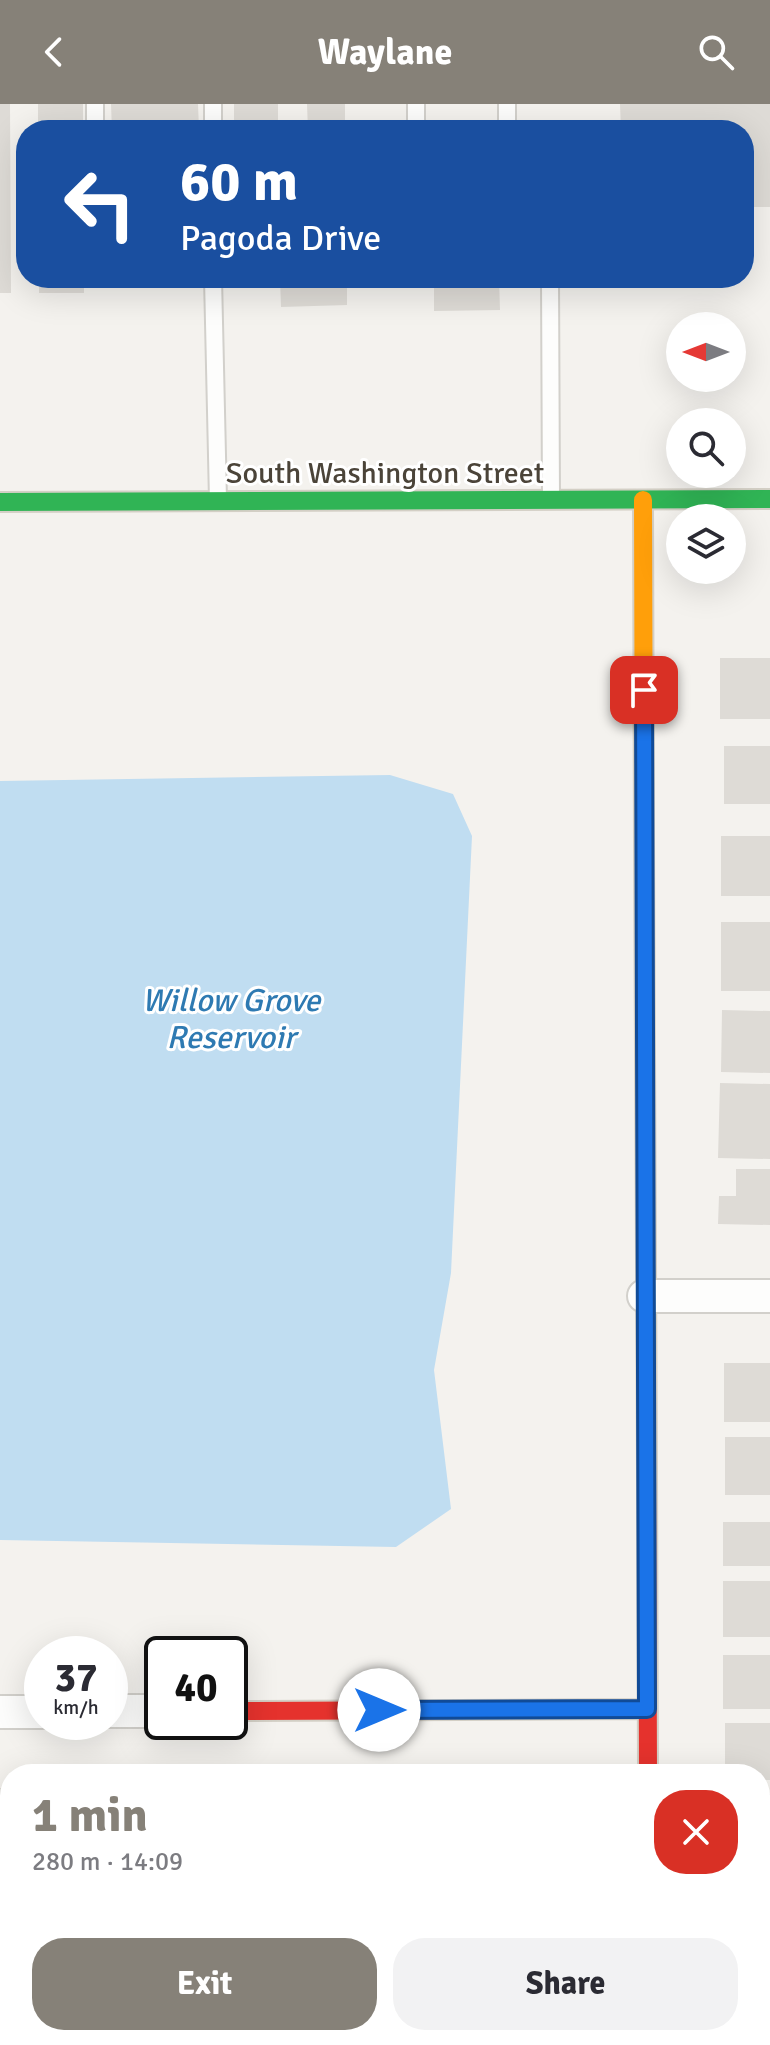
<!DOCTYPE html>
<meta charset="utf-8">
<style>
:root{--surface:#fff;--page:#f2f2f3;--text:#2b2b33;--muted:#7c7c81;--accent:#868178}
body{margin:0;font-family:Signika,sans-serif;background:var(--page);color:var(--text);height:100vh;display:flex;flex-direction:column;font-size:30px;white-space:nowrap}
*{box-sizing:border-box;margin:0}
p{font-size:26px;color:var(--muted)}
.icon{flex:none;width:44px;height:44px;fill:none;stroke:currentColor;stroke-width:2;stroke-linecap:round;stroke-linejoin:round}
.map{position:relative;flex:1;overflow:hidden}
.side{position:absolute;left:0px;top:1660px;width:770px;height:282px;display:flex;flex-direction:column;background:var(--surface);border-radius:32px 32px 0 0;box-shadow:0 8px 32px #0002}
.side>*{flex:none}
.hud{position:absolute;left:16px;top:16px;width:738px;height:168px;border-radius:32px;box-shadow:0 8px 32px #0002;background:#1a4fa0;color:#fff;overflow:hidden}
.needle{width:52px;rotate:270deg}
.controls{position:absolute;left:666px;top:208px;display:grid;gap:16px}
.controls a{display:grid;place-items:center;width:80px;height:80px;border-radius:50%;background:var(--surface);box-shadow:0 8px 32px #0002;font-size:40px}
.speed{position:absolute;left:24px;top:1532px;display:flex;gap:16px;font-size:40px;font-weight:700;text-align:center}
.speed>*{display:grid;place-content:center;width:104px;height:104px;border-radius:50%;background:var(--surface);box-shadow:0 8px 32px #0002;line-height:1}
.speed small{font-size:20px;font-weight:400}
.speed .limit{border:4px solid #111;border-radius:12px;background:#fff;color:#111}
.pin{position:absolute;display:grid;place-items:center;width:68px;height:68px;color:#fff;margin:-34px;border-radius:16px;box-shadow:0 4px 12px #0006}
.me{position:absolute;width:88px;margin:-44px;rotate:90deg;stroke-linejoin:round;filter:drop-shadow(0 0 6px #0008)}
.turn{display:flex;align-items:center;gap:28px;height:168px;padding:0 32px;font-size:36px}
.turn .icon{width:104px;height:104px;stroke-width:2.5}
.turn b{display:block;font-size:56px;line-height:68px}
.round{display:grid;place-items:center;flex:none;width:84px;height:84px;border-radius:32px;background:var(--page)}
.headline{display:flex;align-items:center;justify-content:space-between;height:136px;padding:0 32px}
h1{font-size:48px;font-weight:700;line-height:60px;color:var(--accent)}
.primary-button{display:flex;gap:16px;margin-top:auto;padding:16px 32px}
.primary-button a{flex:1;height:92px;border-radius:32px;background:var(--accent);color:#fff;font-size:32px;font-weight:700;line-height:92px;text-align:center}
.primary-button a+a{background:var(--page);color:var(--text)}
header{display:flex;justify-content:space-between;align-items:center;height:104px;padding:0 32px;background:var(--accent);color:#fff;font-size:36px;font-weight:700}
.map>svg:first-child{display:block}
.water{fill:#c0ddf1}
.building{fill:#dedbd6}
.lines{fill:none;stroke-linecap:round;stroke-linejoin:round}
.lane-casing{stroke:#d2d0cb;stroke-width:20}
.street-casing{stroke:#d2d0cb;stroke-width:36}
.fast-casing{stroke:#d3cfc5;stroke-width:22}
.slow-casing{stroke:#d3cfc5;stroke-width:22}
.jam-casing{stroke:#d3cfc5;stroke-width:22}
.lane{stroke:#fdfdfc;stroke-width:16}
.street{stroke:#fdfdfc;stroke-width:32}
.fast{stroke:#30b455;stroke-width:18}
.slow{stroke:#ff9f0a;stroke-width:18}
.jam{stroke:#e5322d;stroke-width:18}
.route-casing{stroke:#114b97;stroke-width:20}
.route{stroke:#1a73e8;stroke-width:14}
.labels{text-anchor:middle;stroke-width:6;stroke-linejoin:round;paint-order:stroke}
.street-label{font-size:30px;fill:#4b4439;stroke:#fff}
.water-label{font-size:32px;font-style:italic;fill:#2e7ab2;stroke:#fff}
</style>
<header><svg class="icon" aria-label="back" viewBox="0 0 24 24"><path d="M15 5l-7 7 7 7"/></svg>Waylane<svg class="icon" aria-label="search" viewBox="0 0 24 24"><circle cx="10" cy="10" r="6"/><path d="M15 15l6 6"/></svg></header>
<div class="map">
<svg width="770" height="1941" viewBox="0 0 770 1941">
<rect width="100%" height="100%" fill="#f4f2ee"/>
<!-- water -->
<path class="water" d="M390,671L453,690L472,732L451,1169L434,1266L451,1405L396,1443L0,1436V677Z"/>
<!-- building -->
<path class="building" d="M0,0H10L11,189H0Z
M38,0H83V26H38Z
M111,0H198L199,26H112Z
M234,0H278V26H234Z
M307,0H345V26H308Z
M620,0H770V103H744V26H621Z
M39,174H84V189H39Z
M280,174H347V201L281,203Z
M434,174H499L500,206L434,207Z
M720,554H770V615H720Z
M724,642H770V700H724Z
M721,732H770V792H721Z
M721,818H770V887H721Z
M722,906L770,907V969L721,968Z
M720,979L770,980V1055L718,1054Z
M736,1065H770V1121L718,1120L719,1092H736Z
M724,1259H770V1318H724Z
M725,1333H770V1391H725Z
M723,1418H770V1462H723Z
M723,1477H770V1533H723Z
M723,1551H770V1605H723Z
M725,1619H770V1676H760V1670H725Z
M0,1684H7V1739H0Z
M760,1690H770V1761H760Z
M760,1821H770V1892H760Z
M760,1906H770V1941H726V1932H760Z
M11,1932H71V1941H11Z
M84,1932H143V1941H84Z
M158,1932H218V1941H158Z
M233,1932H292V1941H233Z
M305,1932H364V1941H305Z
M381,1932H437V1941H381Z
M454,1932H500V1941H454Z
M525,1932H556V1941H525Z"/>
<g class="lines">
<defs>
<path id="lane" d="M95,0V26
M416,0V26
M507,0V26
M213,26V0
M213,174L218,396
M550,174L551,395
M0,1813H10"/>
<path id="street" d="M644,1192H770
M110,1607H162
M0,1608H42"/>
<path id="fast" d="M0,398L770,395
M644,739L647,1368
M650,1932V1941"/>
<path id="slow" d="M643,396L644,739"/>
<path id="jam" d="M647,1368L648,1670
M230,1607L647,1605"/>
</defs>
<!-- lane casing -->
<use href="#lane" class="lane-casing"/>
<!-- street casing -->
<use href="#street" class="street-casing"/>
<!-- fast casing -->
<use href="#fast" class="fast-casing"/>
<!-- slow casing -->
<use href="#slow" class="slow-casing"/>
<!-- jam casing -->
<use href="#jam" class="jam-casing"/>
<!-- lane -->
<use href="#lane" class="lane"/>
<!-- street -->
<use href="#street" class="street"/>
<!-- fast -->
<use href="#fast" class="fast"/>
<!-- slow -->
<use href="#slow" class="slow"/>
<!-- jam -->
<use href="#jam" class="jam"/>
</g>
<g class="lines">
<defs>
<path id="route" d="M379,1606L647,1605L644,586"/>
</defs>
<!-- route casing -->
<use href="#route" class="route-casing"/>
<!-- route -->
<use href="#route" class="route"/>
</g>
<g class="labels">
<!-- street labels -->
<g class="street-label">
<text x="385" y="379">South Washington Street</text>
</g>
<!-- water labels -->
<g class="water-label">
<text x="231" y="907">Willow Grove<tspan x="231" dy="37">Reservoir</tspan></text>
</g>
</g>
</svg>
<div class="controls">
<a><svg class="needle" viewBox="-14 -14 28 28"><path d="M0-13l5 13h-10z" fill="#e53935"/><path d="M0 13l5-13h-10z" fill="#7c7c81"/></svg></a>
<a><svg class="icon" aria-label="search" viewBox="0 0 24 24"><circle cx="10" cy="10" r="6"/><path d="M15 15l6 6"/></svg></a>
<a><svg class="icon" aria-label="layers" viewBox="0 0 24 24"><path d="M12 4l9 5-9 5-9-5zM3 14l9 5 9-5"/></svg></a>
</div>
<div class="speed"><div>37<small>km/h</small></div><div class="limit">40</div></div>
<div class="pin" style="left:644px;top:586px;background:#d93025"><svg class="icon" aria-label="arrive" viewBox="0 0 24 24"><path d="M6 21V4h12l-3 4 3 4H6"/></svg></div>
<svg class="me" style="left:379px;top:1606px" viewBox="-20 -20 40 40"><circle r="19" fill="#fff"/><path d="M0-13L10 11 0 6-10 11z" fill="#1a73e8"/></svg>
<div class="hud">
<div class="turn"><svg class="icon" aria-label="left" viewBox="0 0 24 24"><path d="M17 20v-9H6M10 6l-5 5 5 5"/></svg><div><b>60 m</b>Pagoda Drive</div></div>
</div>
<section class="side">
<div class="headline"><div><h1>1 min</h1><p>280 m · 14:09</p></div><a class="round" style="background:#d93025;color:#fff"><svg class="icon" aria-label="close" viewBox="0 0 24 24"><path d="M6 6l12 12M18 6L6 18"/></svg></a></div>
<div class="primary-button"><a>Exit</a><a>Share</a></div>
</section>
</div>
